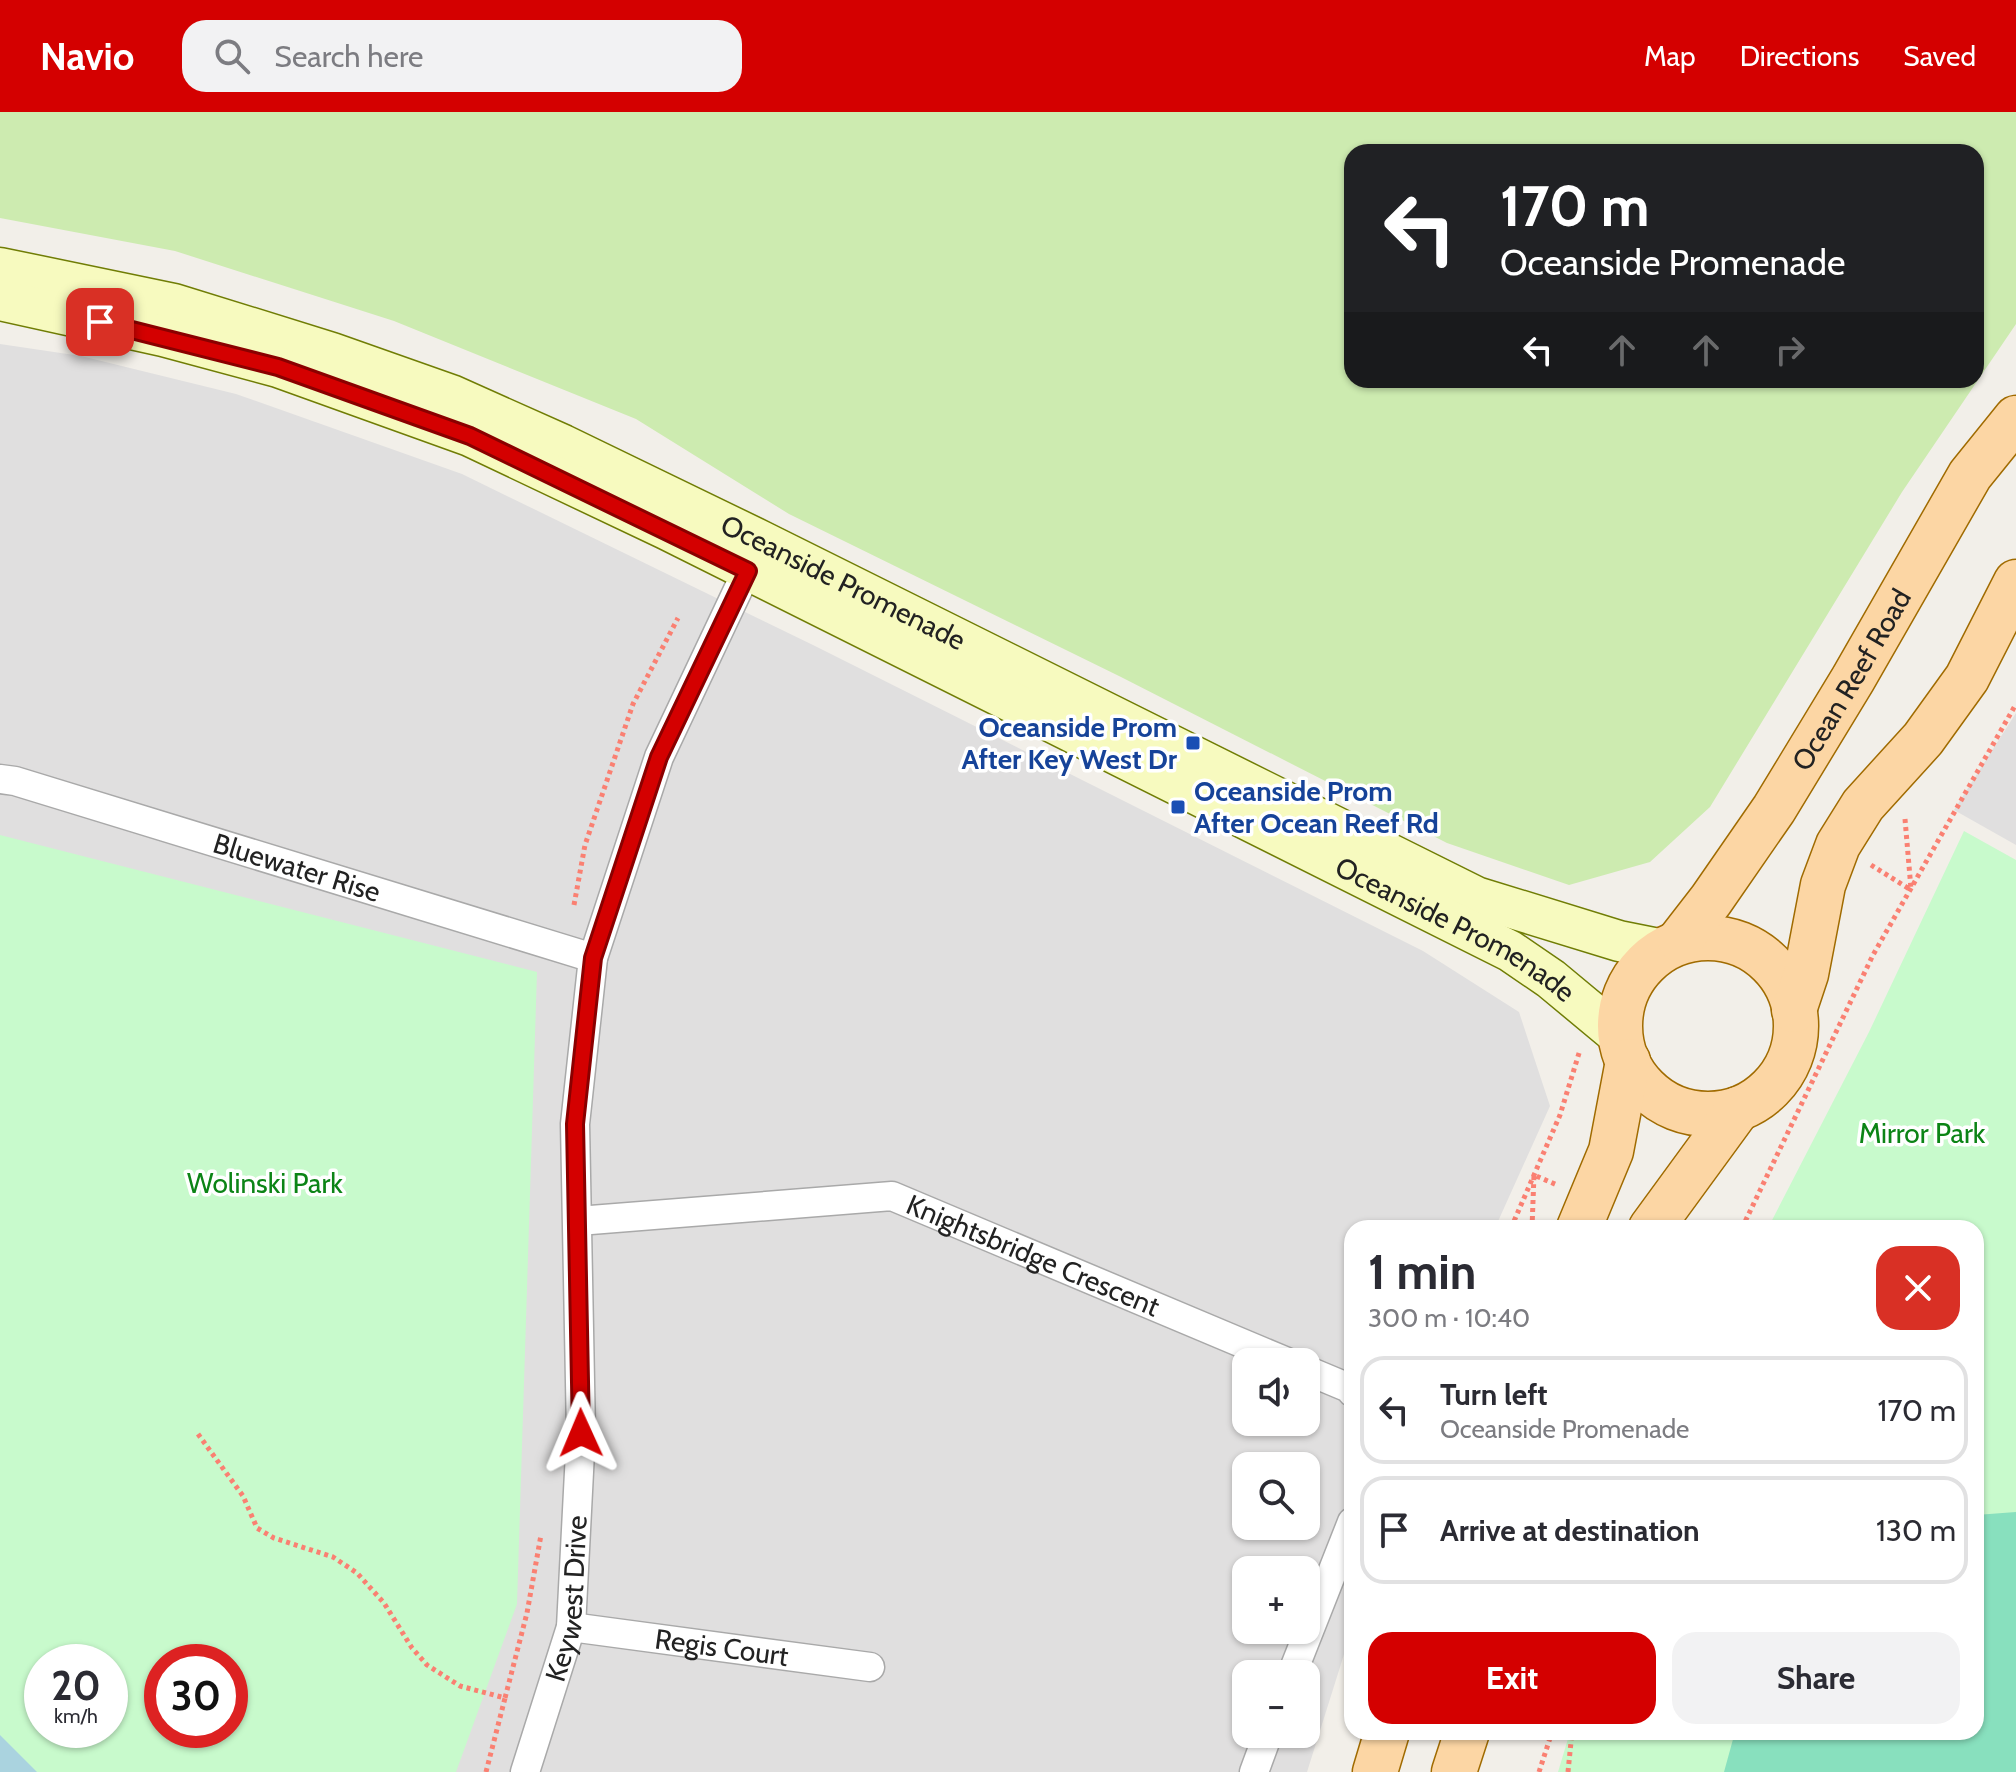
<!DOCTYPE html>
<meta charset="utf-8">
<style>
:root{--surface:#fff;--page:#f2f2f3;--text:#2b2b33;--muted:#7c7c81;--line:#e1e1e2;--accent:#d40000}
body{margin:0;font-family:Cabin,sans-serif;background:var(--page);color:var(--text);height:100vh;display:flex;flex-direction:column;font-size:30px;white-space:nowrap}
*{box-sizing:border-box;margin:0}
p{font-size:26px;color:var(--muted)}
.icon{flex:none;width:44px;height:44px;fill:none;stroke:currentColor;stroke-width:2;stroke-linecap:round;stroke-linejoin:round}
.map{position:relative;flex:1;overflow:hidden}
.panel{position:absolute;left:1344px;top:1108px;width:640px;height:520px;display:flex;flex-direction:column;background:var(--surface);border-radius:24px;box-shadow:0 2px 6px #0004}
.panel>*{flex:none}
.banner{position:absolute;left:1344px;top:32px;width:640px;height:244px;border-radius:24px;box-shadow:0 2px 6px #0004;background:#202124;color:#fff;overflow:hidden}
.tools{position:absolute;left:1232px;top:1236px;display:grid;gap:16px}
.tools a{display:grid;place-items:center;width:88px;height:88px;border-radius:16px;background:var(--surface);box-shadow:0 2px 6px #0004;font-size:40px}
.speed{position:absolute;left:24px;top:1532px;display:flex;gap:16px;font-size:40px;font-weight:700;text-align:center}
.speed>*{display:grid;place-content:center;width:104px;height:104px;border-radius:50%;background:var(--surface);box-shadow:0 2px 6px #0004;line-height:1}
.speed small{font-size:20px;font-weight:400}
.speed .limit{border:12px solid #d22;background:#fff;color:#111}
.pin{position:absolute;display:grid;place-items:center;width:68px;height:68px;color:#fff;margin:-34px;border-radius:16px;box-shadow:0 4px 12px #0006}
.me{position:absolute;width:88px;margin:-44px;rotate:359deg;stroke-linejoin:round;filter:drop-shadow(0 0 6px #0008)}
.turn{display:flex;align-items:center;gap:28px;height:168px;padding:0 24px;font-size:36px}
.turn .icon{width:104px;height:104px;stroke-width:2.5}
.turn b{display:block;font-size:56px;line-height:68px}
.lanes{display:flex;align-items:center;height:76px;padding:0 24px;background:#0003;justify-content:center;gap:40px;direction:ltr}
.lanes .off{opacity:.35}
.round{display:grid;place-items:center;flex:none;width:84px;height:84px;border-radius:24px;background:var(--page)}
.head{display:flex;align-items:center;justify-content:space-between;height:136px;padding:0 24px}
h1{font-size:48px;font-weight:700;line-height:60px}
.cta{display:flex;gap:16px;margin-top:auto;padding:16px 24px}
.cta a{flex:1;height:92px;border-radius:24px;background:var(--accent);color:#fff;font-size:32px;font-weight:700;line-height:92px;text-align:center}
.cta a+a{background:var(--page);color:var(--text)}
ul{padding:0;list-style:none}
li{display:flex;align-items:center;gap:24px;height:108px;margin:0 16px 12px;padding:0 8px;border:4px solid var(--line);border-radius:24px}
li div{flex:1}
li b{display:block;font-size:30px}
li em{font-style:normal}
header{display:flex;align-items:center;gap:48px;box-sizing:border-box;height:112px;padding:0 40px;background:var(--accent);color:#fff}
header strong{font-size:38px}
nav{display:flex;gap:44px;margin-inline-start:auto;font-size:28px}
.search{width:560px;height:72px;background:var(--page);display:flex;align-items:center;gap:20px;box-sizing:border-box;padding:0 28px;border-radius:24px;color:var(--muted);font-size:30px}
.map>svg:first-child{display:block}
.residential{fill:#e0dfdf;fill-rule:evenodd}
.grass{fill:#cdebb0;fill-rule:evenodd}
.park{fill:#c8facc;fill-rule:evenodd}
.pitch{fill:#88e0be}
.water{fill:#aad3df}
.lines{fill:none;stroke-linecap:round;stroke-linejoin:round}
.street-casing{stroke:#a9a9a9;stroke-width:31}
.secondary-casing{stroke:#707d05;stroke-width:43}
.primary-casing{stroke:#a06b00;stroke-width:47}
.path{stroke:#fa8072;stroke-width:5;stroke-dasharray:4 4;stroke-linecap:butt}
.street{stroke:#fff;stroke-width:28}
.secondary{stroke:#f7fabf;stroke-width:40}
.primary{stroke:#fcd6a4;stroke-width:44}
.route-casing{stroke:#8a0000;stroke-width:20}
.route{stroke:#d40000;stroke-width:14}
.transit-dot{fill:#1a4fb4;stroke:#fff;stroke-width:3}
.labels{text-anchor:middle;stroke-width:7;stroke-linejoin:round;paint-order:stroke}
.street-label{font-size:28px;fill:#222;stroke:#fff}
.transit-label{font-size:28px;font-weight:bold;fill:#164399;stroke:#fff;text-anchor:end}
.park-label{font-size:28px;fill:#0c8416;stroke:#fff}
</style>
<header>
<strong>Navio</strong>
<div class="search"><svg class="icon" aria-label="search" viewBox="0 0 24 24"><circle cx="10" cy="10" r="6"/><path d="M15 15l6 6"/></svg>Search here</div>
<nav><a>Map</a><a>Directions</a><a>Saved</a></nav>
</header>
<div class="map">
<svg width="2016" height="1660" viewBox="0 0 2016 1660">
<rect width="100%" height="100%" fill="#f2efe9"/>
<!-- residential -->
<path class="residential" d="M0,232L81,244L236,282L462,362L815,534L1423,839L1519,900L1550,994L1495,1116H1352V1517L1307,1660H0ZM1246,1250H1306V1310H1246ZM1246,1354H1306V1414H1246ZM1246,1458H1306V1518H1246ZM42,1550H110V1618H42ZM162,1550H230V1618H162ZM1246,1562H1306V1622H1246Z
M2016,601V733L1954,698Z"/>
<!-- grass -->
<path class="grass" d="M0,0H2016V212L1902,380L1710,695L1650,750L1569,773L1447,731L1121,565L789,402L636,307L394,209L175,139L0,106ZM1352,40H1976V268H1352Z"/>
<!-- park -->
<path class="park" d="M1964,719L2016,748V1660H1558L1570,1620H1976V1116H1768L1869,920Z
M0,723L537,860L517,1492L456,1660H0ZM42,1550H110V1618H42ZM162,1550H230V1618H162Z"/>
<!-- pitch -->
<path class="pitch" d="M2016,1400V1660H1724L1735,1620H1976V1403Z"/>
<!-- water -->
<path class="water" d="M0,1623L37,1660H0Z"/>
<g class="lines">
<defs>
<g id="street">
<path id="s1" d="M0,667L15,669L593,846"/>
<path id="s2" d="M578,1109L892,1084L1287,1250"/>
<path d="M1306,1258L1349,1276L1352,1280"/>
<path id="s3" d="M571,1515L870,1555"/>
<path d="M1292,1562L1352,1410"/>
<path id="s4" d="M525,1660L571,1515L581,1321L575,1012L593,846L659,645L755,442"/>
<path d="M1254,1660L1268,1622"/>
</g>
<g id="secondary">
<path id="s5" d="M0,156L174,192L332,241L451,283L563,333L761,429L1476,785L1619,829L1664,838"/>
<path id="s6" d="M0,188L163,224L278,255L470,324L666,417L1510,839L1551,867L1622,926"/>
</g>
<g id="primary">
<circle cx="1708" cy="914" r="88"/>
<path id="s7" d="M1680,828L1711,788L1774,697L1853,567L1970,363L2016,306"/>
<path d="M1794,898L1806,862L1823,773L1838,733L1863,693L1923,627L1967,566L2016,470"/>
<path d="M1579,1116L1611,1039L1628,949"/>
<path d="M1651,1116L1738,997"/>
<path d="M1375,1660L1387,1620"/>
<path d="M1454,1660L1467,1620"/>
</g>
</defs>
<!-- street casing -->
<use href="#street" class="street-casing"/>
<!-- secondary casing -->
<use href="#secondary" class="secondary-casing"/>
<!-- primary casing -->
<use href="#primary" class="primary-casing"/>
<!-- path -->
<path class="path" d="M1905,707L1911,777
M1871,753L1911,778
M574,793L585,733L633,592L678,506
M1511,1116L1560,1003L1580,938
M1532,1116L1534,1063L1557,1073
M1742,1116L1873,843L2016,592
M198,1322L243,1384L257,1416L274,1426L333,1445L357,1461L384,1491L412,1536L427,1553L460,1574L505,1586L527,1501L541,1423
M486,1660L505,1586
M1539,1660L1552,1620
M1568,1660L1572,1620"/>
<!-- street -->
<use href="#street" class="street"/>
<!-- secondary -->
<use href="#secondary" class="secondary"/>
<!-- primary -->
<use href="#primary" class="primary"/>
</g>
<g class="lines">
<defs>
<path id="route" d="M100,210L278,255L470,324L748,459L659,645L593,846L575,1012L581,1321"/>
</defs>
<!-- route casing -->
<use href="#route" class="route-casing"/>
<!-- route -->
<use href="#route" class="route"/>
</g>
<!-- markers -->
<g class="transit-dot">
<rect x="1185" y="623" width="16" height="16" rx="4"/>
<rect x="1170" y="687" width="16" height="16" rx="4"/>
</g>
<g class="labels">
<!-- street labels -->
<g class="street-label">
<text dy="10" stroke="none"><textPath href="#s5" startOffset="904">Oceanside Promenade</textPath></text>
<text dy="10" stroke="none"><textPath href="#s7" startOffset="312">Ocean Reef Road</textPath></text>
<text dy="10" stroke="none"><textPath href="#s1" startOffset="310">Bluewater Rise</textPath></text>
<text dy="10" stroke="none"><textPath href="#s6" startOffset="1592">Oceanside Promenade</textPath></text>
<text dy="10" stroke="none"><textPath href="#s2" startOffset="468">Knightsbridge Crescent</textPath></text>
<text dy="10" stroke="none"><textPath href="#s4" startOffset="180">Keywest Drive</textPath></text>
<text dy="10" stroke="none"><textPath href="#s3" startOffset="152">Regis Court</textPath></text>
</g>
<!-- transit labels -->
<g class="transit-label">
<text x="1177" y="625">Oceanside Prom<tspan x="1177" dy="32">After Key West Dr</tspan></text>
<text x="1194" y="689" text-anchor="start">Oceanside Prom<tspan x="1194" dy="32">After Ocean Reef Rd</tspan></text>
</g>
<!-- park labels -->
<g class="park-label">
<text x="1922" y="1031">Mirror Park</text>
<text x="265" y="1081">Wolinski Park</text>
</g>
</g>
</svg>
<div class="tools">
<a><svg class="icon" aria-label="sound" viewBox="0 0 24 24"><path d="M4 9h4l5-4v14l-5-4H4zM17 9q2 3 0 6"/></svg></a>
<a><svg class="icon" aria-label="search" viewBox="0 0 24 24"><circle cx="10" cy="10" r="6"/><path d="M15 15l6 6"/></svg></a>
<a>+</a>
<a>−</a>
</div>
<div class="speed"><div>20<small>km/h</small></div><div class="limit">30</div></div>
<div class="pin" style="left:100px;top:210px;background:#d93025"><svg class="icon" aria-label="arrive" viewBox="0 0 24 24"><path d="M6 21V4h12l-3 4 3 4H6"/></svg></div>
<svg class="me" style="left:581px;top:1321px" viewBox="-20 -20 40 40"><path d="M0-17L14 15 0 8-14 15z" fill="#d40000" stroke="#fff" stroke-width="4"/></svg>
<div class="banner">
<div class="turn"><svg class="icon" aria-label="left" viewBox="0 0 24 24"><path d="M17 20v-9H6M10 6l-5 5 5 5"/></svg><div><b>170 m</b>Oceanside Promenade</div></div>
<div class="lanes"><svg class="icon" aria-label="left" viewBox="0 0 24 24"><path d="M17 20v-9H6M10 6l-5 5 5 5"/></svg><svg class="icon off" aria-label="ahead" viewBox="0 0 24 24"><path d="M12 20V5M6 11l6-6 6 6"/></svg><svg class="icon off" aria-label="ahead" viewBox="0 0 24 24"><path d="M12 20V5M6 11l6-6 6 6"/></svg><svg class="icon off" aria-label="right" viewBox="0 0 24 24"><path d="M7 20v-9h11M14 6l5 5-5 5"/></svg></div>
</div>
<section class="panel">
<div class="head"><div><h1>1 min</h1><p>300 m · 10:40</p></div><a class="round" style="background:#d93025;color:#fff"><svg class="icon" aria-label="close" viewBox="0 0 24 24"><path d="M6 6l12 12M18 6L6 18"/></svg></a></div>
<ul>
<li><svg class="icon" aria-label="left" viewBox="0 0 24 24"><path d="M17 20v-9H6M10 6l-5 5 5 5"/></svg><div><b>Turn left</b><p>Oceanside Promenade</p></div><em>170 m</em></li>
<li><svg class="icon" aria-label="arrive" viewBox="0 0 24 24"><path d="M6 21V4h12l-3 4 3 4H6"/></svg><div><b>Arrive at destination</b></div><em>130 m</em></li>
</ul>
<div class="cta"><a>Exit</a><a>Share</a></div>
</section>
</div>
